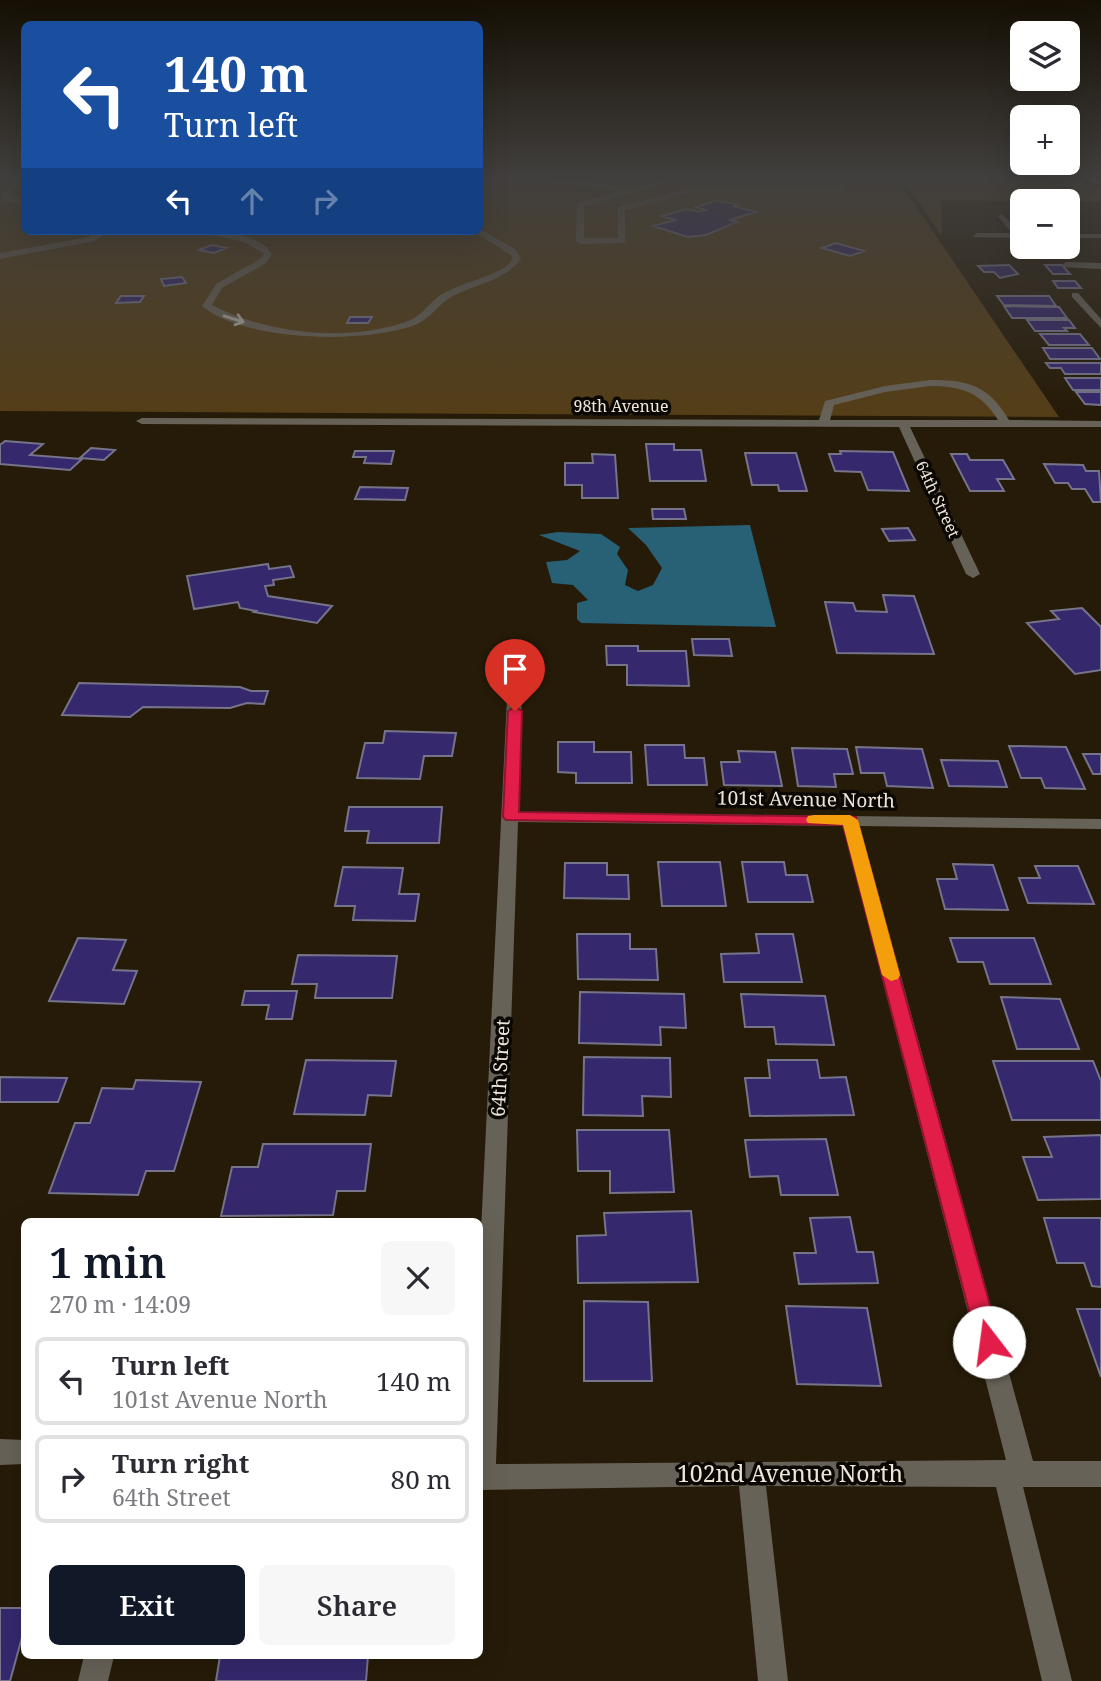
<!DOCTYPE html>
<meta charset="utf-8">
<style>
:root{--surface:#fff;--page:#f7f7f7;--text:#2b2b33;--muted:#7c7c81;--line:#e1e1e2;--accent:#111827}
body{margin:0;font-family:"Noto Serif",serif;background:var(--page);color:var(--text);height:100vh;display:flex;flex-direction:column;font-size:26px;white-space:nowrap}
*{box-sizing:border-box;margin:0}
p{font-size:23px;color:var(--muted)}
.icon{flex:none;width:38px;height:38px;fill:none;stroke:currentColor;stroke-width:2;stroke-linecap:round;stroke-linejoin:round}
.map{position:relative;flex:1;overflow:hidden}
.sheet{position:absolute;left:21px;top:1218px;width:462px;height:441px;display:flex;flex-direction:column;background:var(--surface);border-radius:10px;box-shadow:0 7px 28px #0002}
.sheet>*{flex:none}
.banner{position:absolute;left:21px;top:21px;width:462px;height:214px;border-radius:10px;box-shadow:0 7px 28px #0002;background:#1a4fa0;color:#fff;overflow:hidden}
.tools{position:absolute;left:1010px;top:21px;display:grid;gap:14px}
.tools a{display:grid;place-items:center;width:70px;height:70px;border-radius:10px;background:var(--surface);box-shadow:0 7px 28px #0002;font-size:35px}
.pin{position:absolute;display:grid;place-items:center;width:60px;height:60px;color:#fff;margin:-72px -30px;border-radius:50% 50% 50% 0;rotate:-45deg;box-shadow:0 0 7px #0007}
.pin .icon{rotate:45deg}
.me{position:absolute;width:77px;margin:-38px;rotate:345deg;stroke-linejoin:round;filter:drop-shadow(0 0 5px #0008)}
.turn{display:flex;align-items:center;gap:24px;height:147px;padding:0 28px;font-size:32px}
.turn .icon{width:91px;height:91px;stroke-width:2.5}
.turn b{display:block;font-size:49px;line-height:60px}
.lanes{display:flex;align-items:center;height:66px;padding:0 28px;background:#0003;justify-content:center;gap:35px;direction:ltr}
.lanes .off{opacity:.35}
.round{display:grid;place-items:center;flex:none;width:74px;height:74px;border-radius:10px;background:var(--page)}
.head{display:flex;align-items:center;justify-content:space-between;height:119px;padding:0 28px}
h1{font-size:42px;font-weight:600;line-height:52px;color:var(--accent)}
.button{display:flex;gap:14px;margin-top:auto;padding:14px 28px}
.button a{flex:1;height:80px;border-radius:10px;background:var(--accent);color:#fff;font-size:28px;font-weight:600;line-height:80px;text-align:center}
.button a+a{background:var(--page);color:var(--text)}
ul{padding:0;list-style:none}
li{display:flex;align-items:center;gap:21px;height:88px;margin:0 14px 10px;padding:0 14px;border:4px solid var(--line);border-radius:10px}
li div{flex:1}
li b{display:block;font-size:26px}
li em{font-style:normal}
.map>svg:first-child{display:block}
.green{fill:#543e18}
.water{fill:#286076}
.building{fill:#35286d;stroke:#75748b;stroke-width:2}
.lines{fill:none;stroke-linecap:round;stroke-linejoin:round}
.minor{fill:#676258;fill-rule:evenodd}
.oneway{stroke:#b1aba0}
.route{fill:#e11d48;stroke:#92132f;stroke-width:2}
.slow{fill:#f59e0b}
.labels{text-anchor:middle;stroke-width:7;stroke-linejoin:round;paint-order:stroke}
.far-street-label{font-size:16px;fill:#eee6da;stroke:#0b0702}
.street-label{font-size:19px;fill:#eee6da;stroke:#0b0702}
.near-street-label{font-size:23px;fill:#eee6da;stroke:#0b0702}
</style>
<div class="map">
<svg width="1101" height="1681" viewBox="0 0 1101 1681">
<rect width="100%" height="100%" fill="#261b08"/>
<!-- green -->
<path class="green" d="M0,177H24V231H480V177H896L1059,417L0,411Z
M901,177H1032L1044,186L1101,187V202L941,200L942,236Z"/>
<!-- water -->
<path class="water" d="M750,525L776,627L581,623L577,619V603L588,600L573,585L552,583L546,562L567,560L580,551L539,535L558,532L601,534L620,547L617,554L628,570L625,585L638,591L653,585L662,568L646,545L628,528Z"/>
<!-- building -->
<path class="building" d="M1039,177H1074L1084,185H1048Z
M715,201L733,203L738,205L733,206L756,212L730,220L737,222L706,235L688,237L653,226L675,220L662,216L687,209L699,212L706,210L696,207Z
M836,243L864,251L850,256L822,248Z
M212,245L226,248L214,253L199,250Z
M1009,265L1018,274L1000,278L994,272H984L978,266Z
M1045,265H1062L1070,274H1053Z
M182,277L186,283L164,286L161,279Z
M1053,281H1075L1081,288H1058Z
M121,296H144L140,302L116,303Z
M997,296H1049L1056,306L1004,305Z
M1004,306L1059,307L1067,318H1012Z
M350,317H372L368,323H347Z
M1027,320H1069L1075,328H1064L1067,331H1035Z
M1040,334H1080L1089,345H1049Z
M1043,348H1092L1100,359H1050Z
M1046,363H1101V374H1065L1061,368H1050Z
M1065,378H1101V390H1073Z
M1076,392H1101V405L1085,404Z
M5,441L43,444L30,455L82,459L70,470L0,464V445Z
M646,444H674V450H701L706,481H650Z
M91,448L115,450L104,460L80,458Z
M355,451H394L391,464L364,463L366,457H353Z
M840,451L893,452L909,491L868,490L861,472L835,471L829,454H841Z
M745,453H796L807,491H779L778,485H752Z
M592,454L615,455L618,498H582V485H565V463H593Z
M951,454H967L970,460H1003L1014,479H997L1004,491H970Z
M1044,464L1083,465L1086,471H1099L1101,502H1093L1085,489H1072L1068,483H1055Z
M360,487L408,488L405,500L355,499Z
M652,509H684L686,519H653Z
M908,528L915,540L889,541L882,529Z
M268,564L269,569L290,566L294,577L273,580L274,585L265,586L268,596L332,606L317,623L254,612L256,611L240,608L238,602L194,609L187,576Z
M883,595L914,596L934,654L837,653L825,602L853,603L856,611L887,612Z
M1082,608L1101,627V670L1075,674L1027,623L1059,619L1051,611Z
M692,639H729L732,656L694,655Z
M606,646H638V651H686L689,686L627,685V665H607Z
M79,683L240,687L251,691H268L264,704L247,703L230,708L143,707L130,717L62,715Z
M385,731L456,733L452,756H424L420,779L357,778L365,743H383Z
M558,742H594V752H631L632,783H576V773L558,772Z
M645,745H684L685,758H704L707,785H648Z
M1009,746L1066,747L1085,789L1045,788L1041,778H1021Z
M856,747L922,749L933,788L887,786L884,773H861Z
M792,748L847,749L853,774H834L836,787L798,786Z
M738,751L775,752L782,786L724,785L721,762H740Z
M1083,754H1101V774H1093Z
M941,760L998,761L1007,787L949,786Z
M349,807H442L439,843H367L369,831H345Z
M658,862H720L726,906H662Z
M742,862H784L786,875H807L813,902H748Z
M565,863H607V875H628L629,899L564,898Z
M953,864L993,865L1008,910L945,909L937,879H957Z
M1035,866H1078L1094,904L1028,903L1019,878H1040Z
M343,867L403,868L399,894H419L415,921L353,920L355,906H335Z
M577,934H630V949H656L658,980L578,979Z
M756,934H793L802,982H724L721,954L759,953Z
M78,938L126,940L113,970L137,971L124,1004L49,1001Z
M950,938H1034L1051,984H990L983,962H958Z
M298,955L397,956L392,998H315L317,984H292Z
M245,991H297L292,1019H266L269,1005H242Z
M580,992L684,994L686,1028L660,1027L661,1045L579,1043Z
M741,994L825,996L834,1045L776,1044L774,1027H745Z
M1001,997L1060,999L1079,1049H1017Z
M584,1057L670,1058L671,1097L642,1096L643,1116L583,1115Z
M306,1060L396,1061L391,1096L368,1095L365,1115L294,1114Z
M768,1060H817L820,1078L846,1077L854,1115L750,1116L745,1078H770Z
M993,1061H1093L1101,1081V1120H1012Z
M0,1077L67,1078L58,1102H0Z
M136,1080L201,1082L174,1171H146L138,1195L49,1193L75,1123H90L102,1088L133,1089Z
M577,1130H669L674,1192L610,1193V1171H578Z
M1101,1135V1199L1038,1200L1023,1157H1052L1044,1137Z
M826,1139L838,1195H781L778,1176L750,1177L745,1140Z
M263,1144H371L365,1191H337L333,1215L221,1216L232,1167H258Z
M691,1211L698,1282L578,1283L577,1236L606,1235L604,1213Z
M850,1217L857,1252H873L878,1283L799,1284L794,1253H816L810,1218Z
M1044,1218H1101V1287L1092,1286L1084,1263H1057Z
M584,1301L648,1302L652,1381H584Z
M786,1306L867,1308L881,1386L797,1384Z
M1077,1309H1101V1377Z
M0,1608H24V1630L10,1681H0Z
M220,1656H368L366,1681H216Z"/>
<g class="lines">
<!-- minor -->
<path class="minor" d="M20,177H24V181L10,195L24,201V205L4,201L2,195Z
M480,177L594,182L627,189L671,178L706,177L710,179L671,182L584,206V238H618V207L693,188H837L831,177H838L846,190L842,192H693L625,210V243L580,244L576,241L577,203L618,191L594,186L481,179Z
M1081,177L1101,180V184L1082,179Z
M1002,214L1022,234V238L973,237L976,233H1012L998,216Z
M480,229L516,250L521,259C505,280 480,283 457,294C440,301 431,319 415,325C363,344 245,342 202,306L216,284L260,259L264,254L245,242L194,231C219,231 256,231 272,254L266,263L222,288L212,305C267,334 348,343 408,321C423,316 431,299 446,292C465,282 487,278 506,267L513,259L510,254L476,233Z
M98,231H108L95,241L0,259V253L89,237Z
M1068,234H1101V238H1068Z
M1066,262L1101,263V269L1063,267L1062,265Z
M1072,293H1078L1101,319V328L1072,297Z
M930,380C969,380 988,385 1009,420L1101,421V427H910L980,574L973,578L966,574L899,427L142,424L136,421L142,418L819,420L825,401L885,386ZM930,386C961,386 981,392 998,420H830L834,405L885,392Z
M516,654L523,658L518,812L1101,819V829L860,826L1033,1461H1101V1487H1023L1072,1681H1042L996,1487L766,1486L788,1681H758L739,1486L480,1490V1251L509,658ZM518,822L843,826L1006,1460L496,1464Z
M0,1439L24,1440V1464L0,1465Z
M84,1656H114L108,1681H78Z"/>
</g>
<!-- one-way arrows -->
<defs><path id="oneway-shaft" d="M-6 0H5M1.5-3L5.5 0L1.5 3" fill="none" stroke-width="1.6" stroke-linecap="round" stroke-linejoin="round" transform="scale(1.75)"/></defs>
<use class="oneway" href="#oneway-shaft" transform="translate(234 319) rotate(17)"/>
<!-- sky -->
<linearGradient id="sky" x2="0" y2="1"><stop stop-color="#150f04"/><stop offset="0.43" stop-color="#413f3d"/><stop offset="1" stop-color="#413f3d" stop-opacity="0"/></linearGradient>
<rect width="1101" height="412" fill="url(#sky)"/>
<!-- route -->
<path class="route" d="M515,707L522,711L519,812L856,817L1000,1342L997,1349L989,1352L980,1349L977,1342L843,825L506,820L503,817L508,711Z"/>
<!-- slow -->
<path class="slow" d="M814,815H850L858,820L900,975L898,979L891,981L882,975L843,825L808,823L806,820L808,816Z"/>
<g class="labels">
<!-- far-street labels -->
<g class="far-street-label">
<text x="621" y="412">98th Avenue</text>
<text transform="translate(938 499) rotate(65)" y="6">64th Street</text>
</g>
<!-- street labels -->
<g class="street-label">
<text transform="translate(806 799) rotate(1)" y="7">101st Avenue North</text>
<text transform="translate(500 1068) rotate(-87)" y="7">64th Street</text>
</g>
<!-- near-street labels -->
<g class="near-street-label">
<text x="790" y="1482">102nd Avenue North</text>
</g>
</g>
</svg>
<div class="tools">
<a><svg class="icon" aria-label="layers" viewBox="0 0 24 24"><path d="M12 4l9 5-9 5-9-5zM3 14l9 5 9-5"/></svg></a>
<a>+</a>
<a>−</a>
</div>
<div class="pin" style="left:515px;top:711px;background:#d93025"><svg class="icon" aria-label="arrive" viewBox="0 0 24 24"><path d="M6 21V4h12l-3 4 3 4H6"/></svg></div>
<svg class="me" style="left:989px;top:1342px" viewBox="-20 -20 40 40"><circle r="19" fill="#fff"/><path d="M0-13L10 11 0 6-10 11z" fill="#e11d48"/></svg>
<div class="banner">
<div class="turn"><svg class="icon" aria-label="left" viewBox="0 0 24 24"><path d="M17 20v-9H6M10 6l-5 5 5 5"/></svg><div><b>140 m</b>Turn left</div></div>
<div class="lanes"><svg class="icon" aria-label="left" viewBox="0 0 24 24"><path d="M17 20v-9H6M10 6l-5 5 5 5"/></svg><svg class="icon off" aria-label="ahead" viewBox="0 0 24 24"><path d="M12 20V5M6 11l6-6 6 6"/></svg><svg class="icon off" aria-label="right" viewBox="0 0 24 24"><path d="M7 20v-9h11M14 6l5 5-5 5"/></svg></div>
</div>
<section class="sheet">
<div class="head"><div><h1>1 min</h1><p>270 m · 14:09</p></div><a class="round"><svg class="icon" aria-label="close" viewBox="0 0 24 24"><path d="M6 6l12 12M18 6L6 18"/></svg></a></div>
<ul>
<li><svg class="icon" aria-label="left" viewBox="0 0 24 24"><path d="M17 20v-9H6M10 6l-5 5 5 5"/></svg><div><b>Turn left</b><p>101st Avenue North</p></div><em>140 m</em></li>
<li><svg class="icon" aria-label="right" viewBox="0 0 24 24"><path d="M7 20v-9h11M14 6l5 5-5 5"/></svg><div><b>Turn right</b><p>64th Street</p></div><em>80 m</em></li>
</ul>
<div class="button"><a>Exit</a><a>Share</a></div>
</section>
</div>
